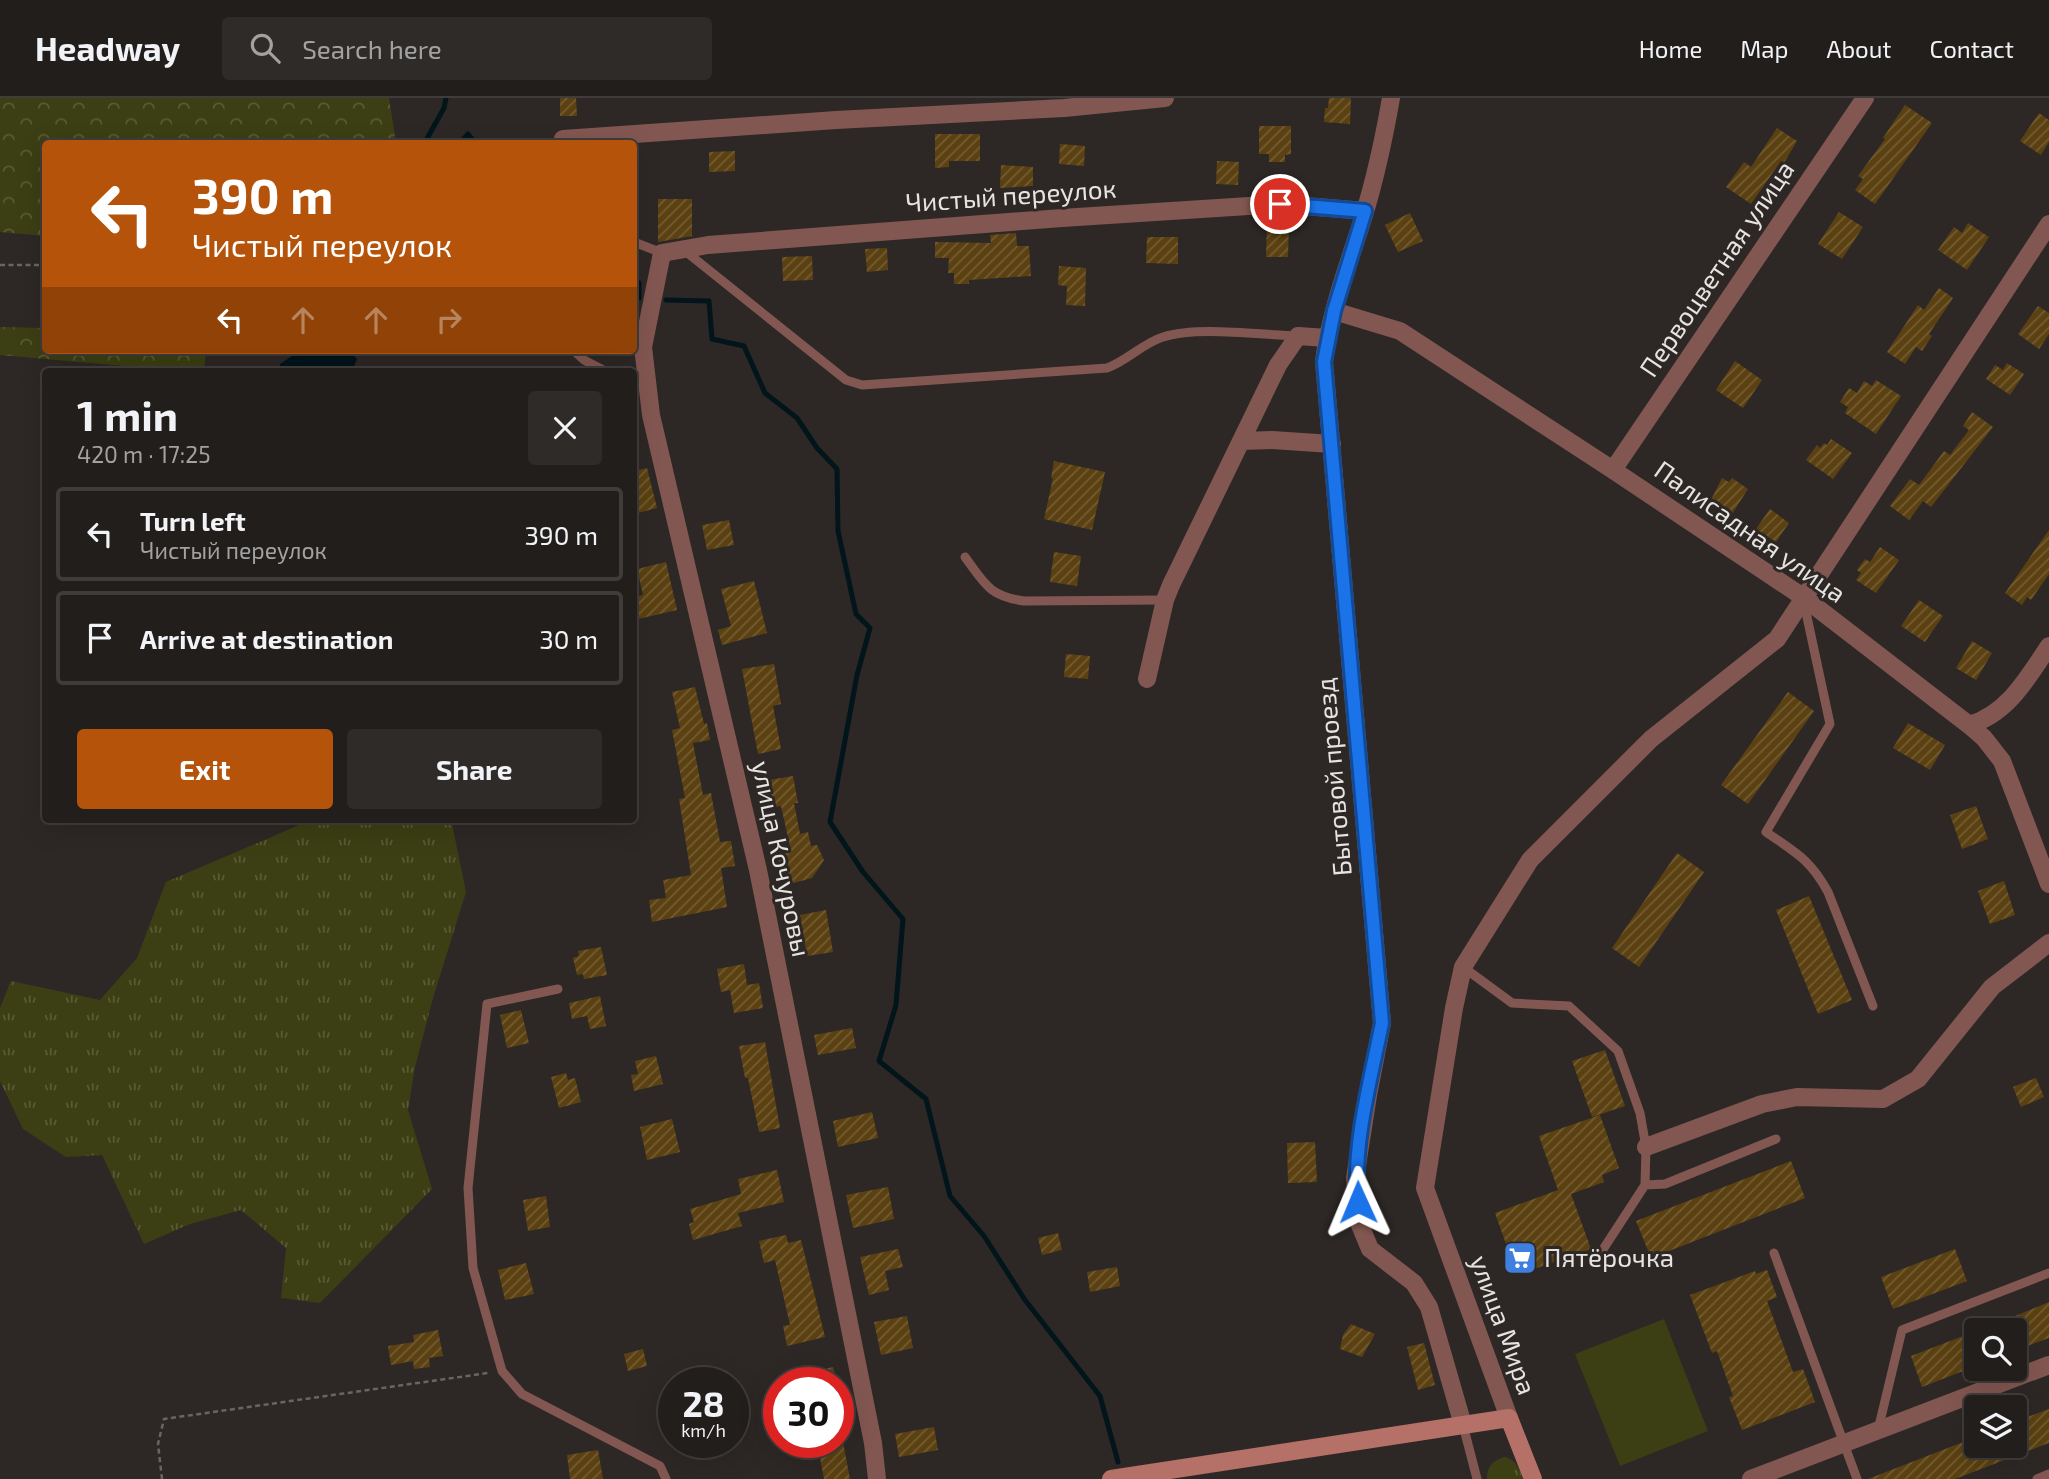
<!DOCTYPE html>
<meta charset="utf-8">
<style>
:root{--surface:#221e1c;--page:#2e2b29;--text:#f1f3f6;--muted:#a2a2a3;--line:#3f3c3b;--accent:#b45309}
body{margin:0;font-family:"Exo 2",sans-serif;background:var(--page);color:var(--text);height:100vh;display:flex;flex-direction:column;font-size:26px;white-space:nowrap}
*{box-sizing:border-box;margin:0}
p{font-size:23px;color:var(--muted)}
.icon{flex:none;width:38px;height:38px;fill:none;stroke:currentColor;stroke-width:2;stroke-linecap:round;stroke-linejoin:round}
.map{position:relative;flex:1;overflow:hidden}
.panel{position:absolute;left:42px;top:270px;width:595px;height:455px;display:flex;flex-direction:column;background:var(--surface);border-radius:7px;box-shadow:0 7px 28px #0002,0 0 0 2px var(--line)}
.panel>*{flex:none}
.banner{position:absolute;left:42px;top:42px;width:595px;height:214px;border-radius:7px;box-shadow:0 7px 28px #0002,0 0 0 2px var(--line);background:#b45309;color:#fff;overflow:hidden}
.fabs{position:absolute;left:1964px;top:1220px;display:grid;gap:14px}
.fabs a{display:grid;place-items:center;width:63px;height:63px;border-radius:7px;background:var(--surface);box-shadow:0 7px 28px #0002,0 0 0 2px var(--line);font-size:35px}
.speed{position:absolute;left:658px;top:1269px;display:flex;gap:14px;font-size:35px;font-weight:700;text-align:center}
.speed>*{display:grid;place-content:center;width:91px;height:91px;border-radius:50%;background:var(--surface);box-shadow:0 7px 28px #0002,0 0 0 2px var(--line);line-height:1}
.speed small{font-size:18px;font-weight:400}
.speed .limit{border:10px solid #d22;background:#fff;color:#111}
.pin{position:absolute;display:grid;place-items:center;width:60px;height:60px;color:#fff;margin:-30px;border:4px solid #fff;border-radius:50%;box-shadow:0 2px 7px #0007}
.me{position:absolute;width:77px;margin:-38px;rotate:359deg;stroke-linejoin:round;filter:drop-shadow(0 0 5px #0008)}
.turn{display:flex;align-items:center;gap:24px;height:147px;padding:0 35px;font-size:32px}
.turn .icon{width:91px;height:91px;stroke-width:2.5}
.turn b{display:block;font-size:49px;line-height:60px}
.lanes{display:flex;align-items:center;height:66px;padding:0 35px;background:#0003;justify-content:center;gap:35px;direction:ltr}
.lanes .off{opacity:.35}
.round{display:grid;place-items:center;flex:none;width:74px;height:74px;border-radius:7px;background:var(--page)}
.overview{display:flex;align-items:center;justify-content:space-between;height:119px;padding:0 35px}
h1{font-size:42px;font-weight:700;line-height:52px}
.primary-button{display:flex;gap:14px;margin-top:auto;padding:14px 35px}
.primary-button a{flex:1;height:80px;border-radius:7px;background:var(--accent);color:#fff;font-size:28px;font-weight:700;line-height:80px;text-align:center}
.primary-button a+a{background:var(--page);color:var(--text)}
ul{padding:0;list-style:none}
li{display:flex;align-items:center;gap:21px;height:94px;margin:0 14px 10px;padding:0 21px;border:4px solid var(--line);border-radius:7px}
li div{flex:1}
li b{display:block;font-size:26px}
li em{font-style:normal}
header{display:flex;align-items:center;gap:42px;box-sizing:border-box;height:98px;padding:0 35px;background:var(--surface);border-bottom:2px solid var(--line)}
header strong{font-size:33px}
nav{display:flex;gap:38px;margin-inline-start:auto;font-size:24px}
.search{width:490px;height:63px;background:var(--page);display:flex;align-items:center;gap:18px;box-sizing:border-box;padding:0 24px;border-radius:7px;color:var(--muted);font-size:26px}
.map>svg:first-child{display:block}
.grass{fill:url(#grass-tufts)}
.forest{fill:url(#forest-crowns)}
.green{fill:#3c3f13}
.water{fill:#02151a}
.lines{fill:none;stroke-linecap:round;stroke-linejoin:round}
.stream{stroke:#02151a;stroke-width:5}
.building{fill:url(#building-hatch)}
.path{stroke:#6a6563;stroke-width:2.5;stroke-dasharray:5 3.5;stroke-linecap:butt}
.lane{stroke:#835751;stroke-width:9}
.street{stroke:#835751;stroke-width:18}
.secondary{stroke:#b57067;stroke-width:18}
.route-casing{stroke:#114b97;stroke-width:18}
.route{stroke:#1a73e8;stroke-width:12}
.labels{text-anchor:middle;stroke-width:6;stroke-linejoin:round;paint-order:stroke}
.street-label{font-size:26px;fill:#e6e3e1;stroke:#2d2825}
.poi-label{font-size:26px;fill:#e6e3e1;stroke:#2d2825;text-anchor:start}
</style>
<header>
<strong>Headway</strong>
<div class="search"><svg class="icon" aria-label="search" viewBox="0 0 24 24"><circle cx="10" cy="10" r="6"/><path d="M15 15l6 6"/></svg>Search here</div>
<nav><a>Home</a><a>Map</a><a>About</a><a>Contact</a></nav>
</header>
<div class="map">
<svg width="2049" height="1381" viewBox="0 0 2049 1381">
<defs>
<pattern id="grass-tufts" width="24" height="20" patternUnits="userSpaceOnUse" patternTransform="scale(1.75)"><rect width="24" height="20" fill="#3c3f13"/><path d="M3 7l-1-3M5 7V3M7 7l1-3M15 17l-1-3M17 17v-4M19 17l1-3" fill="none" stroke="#585b35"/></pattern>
<pattern id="forest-crowns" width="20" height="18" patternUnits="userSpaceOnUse" patternTransform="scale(1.75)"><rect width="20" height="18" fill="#3c3f13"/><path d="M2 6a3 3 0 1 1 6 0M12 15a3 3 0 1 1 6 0" fill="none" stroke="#585b35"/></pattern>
<pattern id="building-hatch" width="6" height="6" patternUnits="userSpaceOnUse" patternTransform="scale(1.75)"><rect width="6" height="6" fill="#5b4111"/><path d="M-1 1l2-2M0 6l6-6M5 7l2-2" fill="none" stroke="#735c33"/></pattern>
</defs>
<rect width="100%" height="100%" fill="#2d2825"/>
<!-- grass -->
<path class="grass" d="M307,721H451L466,794L433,900L415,969L408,1012L432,1091L320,1205L281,1200L286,1150L241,1112L190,1126L144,1146L102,1057L66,1059L23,1031L0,983V910L11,883L100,902L137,860L166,784L297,728Z
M1505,1359C1517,1363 1519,1370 1523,1381H1487C1487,1368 1492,1363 1505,1359Z"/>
<!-- forest -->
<path class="forest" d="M0,0H389L396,45L46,46L45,138L0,134Z
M0,229L45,230L46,252H206L204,273H163L148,270L0,257Z"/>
<!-- green -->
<path class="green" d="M1664,1221L1708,1333L1620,1368L1575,1256Z"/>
<!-- water -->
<path class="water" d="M301,252H349L357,261L352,273H279L280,266Z"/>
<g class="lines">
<!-- stream -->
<path class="stream" d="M424,46L444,10L446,0
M459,46L468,36L476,46
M634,182L639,185V200
M666,202L709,203L712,241L744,248L765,295L797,320L817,350L837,371L838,433L856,516L870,530L857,577L830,724L863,774L903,821L896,907L879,963L926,1001L950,1098L984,1138L1025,1202L1100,1298L1118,1364"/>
</g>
<!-- building -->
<path class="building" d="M560,0H576L577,18H560Z
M1329,0H1351L1350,26L1324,24L1325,10H1328Z
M1905,7L1932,25L1875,106L1855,92L1863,81L1858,78L1885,41L1883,40Z
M2039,15L2049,22V44L2041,57L2020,43Z
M1259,28H1291V56L1285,57V64H1269V56H1259Z
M1777,30L1797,43L1784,65L1781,63L1751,106L1726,89L1744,64L1751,69Z
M935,36H980V63H949V69L935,70Z
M1060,46L1085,48L1084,68L1059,66Z
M735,53V73L709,74V54Z
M1217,63L1239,64L1238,87L1216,86Z
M1001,67L1033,69V88L1000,90Z
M658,101H692V138L658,144Z
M1839,114L1863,129L1842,161L1818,146Z
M1410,115L1423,143L1398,154L1385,127Z
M1267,125L1289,126L1288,159H1266Z
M1968,125L1989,139L1967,172L1938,152L1954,129L1962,135Z
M1016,135L1017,148H1029L1031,178L969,182V186H954V175H948L949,160H935V144L991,145L990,137Z
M1147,139H1178V166L1146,165Z
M887,150L888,172L867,174L865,151Z
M812,158L813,182L783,183L782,159Z
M1059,168L1086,170L1085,208L1066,207L1067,188L1058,187Z
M1939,190L1953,200L1929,236L1932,238L1922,253L1916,249L1905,266L1887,254L1918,207L1924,212Z
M2038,208L2049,215V236L2039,251L2018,236Z
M1735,263L1762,282L1743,310L1716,292Z
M2007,265L2024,276L2010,297L1986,281L1995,267L2003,272Z
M1876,282L1901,298L1876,336L1845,315L1848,309L1840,304L1849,290L1857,295L1864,283L1872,288Z
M1972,314L1993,329L1931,409L1923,403L1909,422L1890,408L1910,381L1919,387L1944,353L1950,357L1969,332L1963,328Z
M1831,341L1852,355L1833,381L1806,362L1817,347L1820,350L1824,345L1827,347Z
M1054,363L1105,374L1092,432L1044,421L1053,380H1051Z
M647,370L657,410L634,416V373Z
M1722,380L1729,384L1732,380L1748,391L1732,416L1711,402Z
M1770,411L1789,425L1776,444L1756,431Z
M729,422L734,447L707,452L702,427Z
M2049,432V476L2031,502L2027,499L2022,507L2005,495Z
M1880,449L1899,462L1876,495L1856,482L1861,475L1857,472L1865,461L1870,464Z
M1054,454L1081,458L1077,488L1050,484Z
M666,464L677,512L634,522V499L643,497L637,471Z
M754,483L767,535L722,547L718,532L731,528L721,491Z
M1919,502L1943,518L1925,544L1901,528Z
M1972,543L1992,555L1976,582L1956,570Z
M1066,556L1090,558L1088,581L1064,579Z
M774,566L781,606L773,608L781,651L758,656L742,571Z
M695,589L704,626L707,625L710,642L693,645L703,697L711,695L720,744L731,743L735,768L721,770L727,809L652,824L649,802L666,800L663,782L691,777L679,701L685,700L672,632L680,630L672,594Z
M1788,594L1814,613L1748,706L1721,687Z
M1908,625L1945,647L1930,672L1893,650Z
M793,678L798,705H794L800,736L808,734L811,748L817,747L824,762L812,780L790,786L787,776L782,778L777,757L791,753L781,708L768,710L763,683Z
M1976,708L1988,741L1962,751L1950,717Z
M1677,755L1704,774L1639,869L1612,850Z
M2004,783L2015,817L1990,826L1978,793Z
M1809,798L1852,902L1818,916L1776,812Z
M826,812L833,854L807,858L800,817Z
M601,849L607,877L584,881L583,876L577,877L573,860L579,858L578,853Z
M744,866L747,887L759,885L763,910L734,915L730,892L721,894L717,871Z
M600,898L606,928L590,931L587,918L572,921L569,905Z
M521,912L529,945L507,950L500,917Z
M852,930L856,950L818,957L814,937Z
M765,944L780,1030L759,1034L748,980H745L739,948Z
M1605,952L1625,1008L1592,1019L1572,963Z
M656,958L663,986L634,993L631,977L638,976L635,963Z
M566,975L568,982L575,980L581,1004L559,1010L551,979Z
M2036,980L2044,999L2021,1009L2013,989Z
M872,1014L878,1040L838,1049L833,1023Z
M1600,1017L1619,1070L1602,1077L1604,1084L1571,1096L1591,1151L1517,1177L1495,1115L1558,1092L1539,1038Z
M672,1021L680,1054L647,1062L640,1029Z
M1315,1044L1317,1084L1288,1085L1287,1045Z
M1791,1063L1805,1100L1651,1160L1636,1123Z
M777,1072L784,1104L738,1115L742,1128L693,1142L689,1126L694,1124L690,1111L741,1096L738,1081Z
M888,1089L894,1121L853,1130L846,1097Z
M546,1098L550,1129L528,1133L523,1102Z
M1058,1135L1062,1152L1042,1157L1038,1140Z
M786,1137L788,1145L801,1142L825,1239L787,1248L783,1228L790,1227L775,1162L764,1165L759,1143Z
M898,1151L903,1169L885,1173L889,1192L869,1197L860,1159Z
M1955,1151L1967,1183L1893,1211L1881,1179Z
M526,1165L534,1196L505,1202L498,1172Z
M1117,1169L1120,1188L1090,1194L1087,1174Z
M1767,1172L1777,1199L1767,1203L1793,1274L1803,1271L1815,1304L1742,1332L1729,1299L1733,1298L1717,1253L1712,1255L1690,1197L1755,1173L1756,1176Z
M2049,1204V1240L2014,1253V1232H1981Z
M907,1218L913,1250L881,1257L874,1224Z
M1351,1226L1375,1236L1362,1259L1340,1251L1343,1237Z
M438,1232L443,1258L429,1260L430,1269L414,1271L413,1263L391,1267L388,1248L414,1244L413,1237Z
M1976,1233V1268L1922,1289L1911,1258Z
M1424,1245L1435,1287L1418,1292L1407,1249Z
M643,1251L647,1268L628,1273L624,1256Z
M833,1269L837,1284H791V1279Z
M2049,1311V1345L1955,1381H1868L1976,1339V1348H2014V1324Z
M934,1329L938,1352L899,1359L895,1336Z
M817,1344H843L850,1381H824Z
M598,1352L603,1381H570L567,1357Z"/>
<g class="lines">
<!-- path -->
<path class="path" d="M0,167H46
M162,1381L158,1346L164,1321L488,1275"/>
<!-- lane -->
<path class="lane" d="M634,144L662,155
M685,153L846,282L862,287L1107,270C1127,263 1143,245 1163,239C1198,228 1260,237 1298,238
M573,252L584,262L605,273
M965,459C985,486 989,498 1024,503L1165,502
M1804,505L1830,626L1766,734C1796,755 1810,761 1828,794L1873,908
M1463,869L1512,905L1569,908L1618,953L1640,1015L1646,1049L1645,1087L1600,1156
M558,891L487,906L468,1090L473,1170L502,1273L522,1296L660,1368L666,1381
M1645,1087L1665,1086L1776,1041
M1774,1155L1857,1381
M1463,1327L1477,1381
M1878,1332L1902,1232L2049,1175
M2037,1381L2049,1376"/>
<!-- street -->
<path class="street" d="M1391,0C1384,40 1376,78 1364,117C1349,165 1330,214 1324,264L1382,925L1368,997L1355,1080L1360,1127L1370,1151L1414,1185L1429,1209L1463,1327
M563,41L836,22L1064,10L1165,0
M1334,213L1400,233L1613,372L1803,499L1969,627L1984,640L2002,663L2049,786
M1241,343L1272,342L1332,346
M1613,372L1865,0
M1147,581L1165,502L1171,487L1278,267L1298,238L1327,240
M1969,627C2008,616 2028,579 2049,548
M1646,1049L1762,1006L1797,999L1883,1001L1918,981L1992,889L2049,845
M1509,1320L1425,1090L1454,910L1463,869L1530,762L1651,641L1777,541L2049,126
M877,1381L873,1345L758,772L651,317L643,249L662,155L708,147L1062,120L1281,106L1365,113
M1751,1381L2049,1267"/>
<!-- secondary -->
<path class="secondary" d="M1111,1381L1509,1320L1533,1381"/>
</g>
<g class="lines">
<defs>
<path id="route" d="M1280,106L1365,113L1334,213L1324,264L1382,925C1371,980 1352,1048 1358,1104"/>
</defs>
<!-- route casing -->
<use href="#route" class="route-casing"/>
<!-- route -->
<use href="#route" class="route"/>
</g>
<!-- icons -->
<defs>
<symbol id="supermarket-square" viewBox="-11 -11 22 22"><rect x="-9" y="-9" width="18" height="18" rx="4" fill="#3f7fe0" stroke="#2d2825"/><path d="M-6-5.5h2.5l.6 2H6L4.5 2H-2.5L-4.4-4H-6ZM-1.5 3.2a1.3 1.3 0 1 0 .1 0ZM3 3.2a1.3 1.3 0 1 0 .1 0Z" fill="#fff"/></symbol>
</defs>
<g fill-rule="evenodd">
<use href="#supermarket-square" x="1501" y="1141" width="38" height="38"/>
</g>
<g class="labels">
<!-- street labels -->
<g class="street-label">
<text transform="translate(1011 98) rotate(-4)" y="9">Чистый переулок</text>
<text transform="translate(1717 171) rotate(-56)" y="9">Первоцветная улица</text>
<text transform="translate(1750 434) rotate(35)" y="9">Палисадная улица</text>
<text transform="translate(1334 679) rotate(-95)" y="9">Бытовой проезд</text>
<text transform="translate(781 761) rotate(78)" y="9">улица Кочуровы</text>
<text transform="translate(1503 1227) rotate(70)" y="9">улица Мира</text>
</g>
<!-- poi labels -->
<g class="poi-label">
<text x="1544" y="1169">Пятёрочка</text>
</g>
</g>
</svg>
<div class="fabs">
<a><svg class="icon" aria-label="search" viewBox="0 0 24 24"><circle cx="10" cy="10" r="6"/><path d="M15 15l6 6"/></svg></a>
<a><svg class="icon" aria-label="layers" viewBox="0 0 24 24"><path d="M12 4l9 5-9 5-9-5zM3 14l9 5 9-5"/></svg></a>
</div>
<div class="speed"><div>28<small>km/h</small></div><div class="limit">30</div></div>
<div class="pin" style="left:1280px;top:106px;background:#d93025"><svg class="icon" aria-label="arrive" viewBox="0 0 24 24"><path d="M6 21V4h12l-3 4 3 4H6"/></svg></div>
<svg class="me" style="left:1358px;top:1104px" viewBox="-20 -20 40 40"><path d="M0-17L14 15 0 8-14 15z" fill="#1a73e8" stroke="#fff" stroke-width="4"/></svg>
<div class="banner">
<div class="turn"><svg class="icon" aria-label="left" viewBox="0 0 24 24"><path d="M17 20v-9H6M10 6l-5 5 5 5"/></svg><div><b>390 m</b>Чистый переулок</div></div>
<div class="lanes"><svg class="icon" aria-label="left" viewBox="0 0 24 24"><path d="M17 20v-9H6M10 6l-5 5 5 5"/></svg><svg class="icon off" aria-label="ahead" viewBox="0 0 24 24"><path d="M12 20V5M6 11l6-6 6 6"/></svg><svg class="icon off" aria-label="ahead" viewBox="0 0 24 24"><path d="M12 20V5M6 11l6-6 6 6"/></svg><svg class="icon off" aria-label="right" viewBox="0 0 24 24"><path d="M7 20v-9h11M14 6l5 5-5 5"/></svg></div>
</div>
<section class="panel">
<div class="overview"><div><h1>1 min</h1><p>420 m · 17:25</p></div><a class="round"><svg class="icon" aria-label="close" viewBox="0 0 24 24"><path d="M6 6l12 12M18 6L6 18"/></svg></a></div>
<ul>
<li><svg class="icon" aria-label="left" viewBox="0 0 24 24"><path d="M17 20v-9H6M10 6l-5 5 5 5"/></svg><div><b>Turn left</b><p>Чистый переулок</p></div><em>390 m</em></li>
<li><svg class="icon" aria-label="arrive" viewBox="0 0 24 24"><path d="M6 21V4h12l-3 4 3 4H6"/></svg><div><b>Arrive at destination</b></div><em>30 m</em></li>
</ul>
<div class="primary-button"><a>Exit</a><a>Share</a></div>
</section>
</div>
